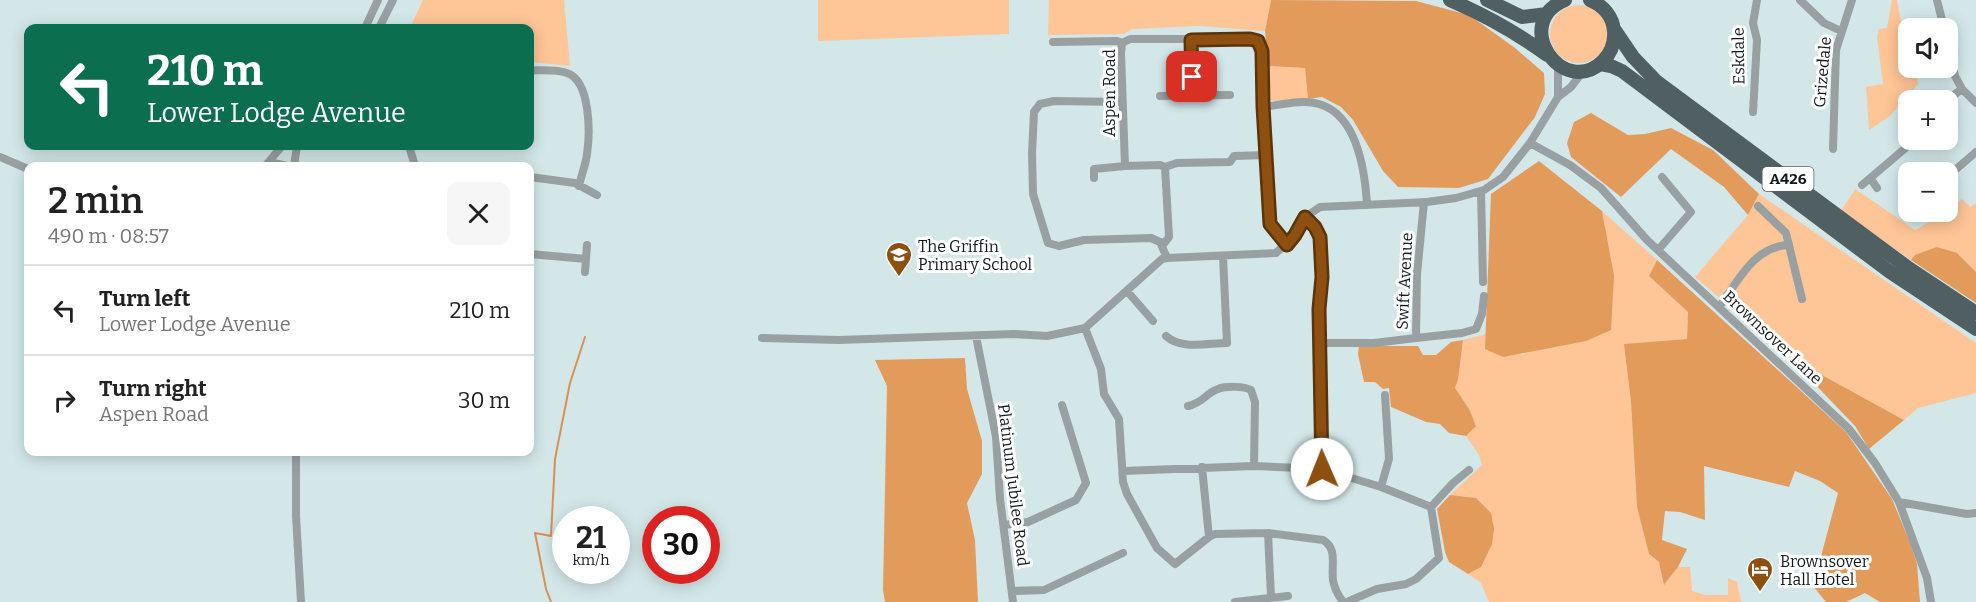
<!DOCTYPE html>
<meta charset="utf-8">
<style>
:root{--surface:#fff;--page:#f6f6f6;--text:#222;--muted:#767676;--line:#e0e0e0}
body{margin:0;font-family:Bitter,serif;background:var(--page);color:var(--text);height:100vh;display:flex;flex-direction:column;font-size:22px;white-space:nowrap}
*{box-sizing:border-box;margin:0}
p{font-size:20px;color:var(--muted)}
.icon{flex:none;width:33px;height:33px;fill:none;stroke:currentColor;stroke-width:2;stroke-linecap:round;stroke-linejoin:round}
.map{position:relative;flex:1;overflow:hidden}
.details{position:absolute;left:24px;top:162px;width:510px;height:294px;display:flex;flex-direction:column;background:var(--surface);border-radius:12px;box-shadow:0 3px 15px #0003}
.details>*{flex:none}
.hud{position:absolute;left:24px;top:24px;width:510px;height:126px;border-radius:12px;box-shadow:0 3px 15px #0003;background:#0b6e4f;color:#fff;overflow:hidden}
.fabs{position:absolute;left:1898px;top:18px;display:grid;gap:12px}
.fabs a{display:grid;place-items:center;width:60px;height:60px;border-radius:12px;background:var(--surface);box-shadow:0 3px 15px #0003;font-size:30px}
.speed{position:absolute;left:552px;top:506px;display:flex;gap:12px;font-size:30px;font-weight:700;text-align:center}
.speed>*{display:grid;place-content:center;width:78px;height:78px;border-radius:50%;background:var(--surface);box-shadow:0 3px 15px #0003;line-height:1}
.speed small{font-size:15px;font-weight:400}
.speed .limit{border:9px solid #d22;background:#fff;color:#111}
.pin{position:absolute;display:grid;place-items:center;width:51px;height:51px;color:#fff;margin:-26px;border-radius:12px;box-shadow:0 3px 9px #0006}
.me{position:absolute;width:66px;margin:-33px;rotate:359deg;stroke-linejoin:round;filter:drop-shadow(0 0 4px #0008)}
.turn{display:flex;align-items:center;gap:21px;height:126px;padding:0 24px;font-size:27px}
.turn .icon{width:78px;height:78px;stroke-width:2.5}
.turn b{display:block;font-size:42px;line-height:51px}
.round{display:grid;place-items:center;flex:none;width:63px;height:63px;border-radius:12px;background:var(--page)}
.head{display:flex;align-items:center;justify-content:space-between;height:102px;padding:0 24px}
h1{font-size:36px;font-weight:600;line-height:45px}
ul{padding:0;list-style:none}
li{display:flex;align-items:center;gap:18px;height:90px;padding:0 24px;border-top:2px solid var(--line)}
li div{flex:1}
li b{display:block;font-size:22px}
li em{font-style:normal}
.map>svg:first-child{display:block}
.green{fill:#fec596}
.forest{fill:#e39b5b}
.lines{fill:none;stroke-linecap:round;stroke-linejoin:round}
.stream{stroke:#d89152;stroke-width:2}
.minor{stroke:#98a0a1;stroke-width:8}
.trunk{stroke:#506062;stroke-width:14}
.route-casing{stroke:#5c340a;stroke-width:15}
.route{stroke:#8d5010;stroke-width:10}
.labels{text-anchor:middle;stroke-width:6;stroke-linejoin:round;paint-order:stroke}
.shield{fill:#fff;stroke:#595e5f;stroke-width:1.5}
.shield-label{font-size:15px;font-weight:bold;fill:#12191a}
.street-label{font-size:16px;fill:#12191a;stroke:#fff}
.poi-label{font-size:16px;fill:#12191a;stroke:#fff;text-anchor:start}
</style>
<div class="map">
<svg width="1976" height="602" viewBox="0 0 1976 602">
<rect width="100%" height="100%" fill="#d3e7e9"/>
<!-- green -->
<path class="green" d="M423,0H564L570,66L530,62V28H410Z
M818,0H1009V34L818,41Z
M1049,0H1271L1265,31L1199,26L1132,29L1124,34L1048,35Z
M1892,0H1897L1902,27L1908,32V68H1915L1918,84L1890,116L1869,130L1866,87L1883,84L1877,37L1879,29L1887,28Z
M1550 34a29 29 0 1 1 58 0a29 29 0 1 1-58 0Z
M1268,66L1305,68L1308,99L1273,101L1269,98Z
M1855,189L1915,230L1947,212L1962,199L1970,207L1976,203V272L1957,253L1915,255L1911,260L1841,211Z
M1759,194L1976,343V393L1918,408L1904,420L1789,357L1695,277L1748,215Z
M1602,211L1657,260L1649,276L1688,312L1687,339L1625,344L1631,402L1637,507L1649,554L1659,562L1665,584L1678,567H1690L1692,591L1705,595H1728V578L1737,582L1741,602H1489L1481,583L1468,574L1481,567L1476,498L1450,495L1482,465L1479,455L1466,436L1476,425L1455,388L1458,380L1463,340L1486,334L1485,349L1522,354L1550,346L1614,275Z"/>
<!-- forest -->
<path class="forest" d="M1271,0L1416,1L1469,15L1515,48L1544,73L1545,94L1535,117L1488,179L1459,188L1398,187L1383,171L1353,120L1341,107L1322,97L1308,99L1305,68L1268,66L1265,31Z
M1591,113L1628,135L1645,134L1671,128L1713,150L1759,194L1748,215L1724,187L1671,149L1621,197L1571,157L1567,143L1574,122Z
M1539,161L1602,211L1614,275L1611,330L1586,341L1503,357L1485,349L1491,194Z
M1937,247L1957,253L1976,272V303L1911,260L1915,255Z
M1657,260L1846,432L1892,499L1911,545L1917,564L1920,602H1880L1865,593L1846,602H1826L1813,586L1838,493L1820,481L1795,471L1789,487L1704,466L1705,520L1680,512L1665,511L1662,540L1687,549L1678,567L1664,585L1659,562L1649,554L1637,507L1631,402L1624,344L1687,339L1688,312L1649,276Z
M1463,340L1458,380L1455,388L1469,409L1476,426L1466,436L1449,433L1440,424L1426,422L1391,407L1389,388L1383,389L1375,382H1364L1358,354L1359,346H1418L1423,355H1436L1451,342Z
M1789,357L1904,420L1869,449L1855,426Z
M965,358L967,389L982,441V474L967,503L975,540L978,602H885L883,590L887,386L875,360Z
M1450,495L1476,498L1491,513L1494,529L1492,544L1481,567L1468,574L1449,562L1445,552L1437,509Z"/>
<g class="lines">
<!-- stream -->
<path class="stream" d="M551,602L546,589L535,533L551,536L555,459L570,383L585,337"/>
<!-- minor -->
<path class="minor" d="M1800,0L1824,23L1841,31
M1937,0L1944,28
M365,28L378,0
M379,28L393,0
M1191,40L1193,96
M1947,41L1955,76L1962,89L1976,103
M1053,42L1117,41L1122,43
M1558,65V97
M530,70C541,71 556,69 567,73C591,81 590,134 587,154C586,164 581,176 579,186
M1160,96L1230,95
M1947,100L1962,89
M1122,102L1054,101L1040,104L1034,112L1032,154L1033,194L1048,243L1059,246L1084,240L1151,238L1160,242L1167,258
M1263,107C1280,105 1303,99 1319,104C1357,115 1365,171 1367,205
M1753,112L1757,40L1753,23L1757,0
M1530,143L1570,165L1601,188L1647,240L1849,429L1875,463L1899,502L1927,578L1931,602
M409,146L415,166
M1833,149L1836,50L1852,0
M0,157L28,169
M266,165L282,146
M264,166L273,163L288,166
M294,166L297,146
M1165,167L1160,165L1125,166L1121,53L1122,43L1130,39H1250L1258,41L1262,51L1263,107L1271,224L1287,245
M1165,167L1177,163L1230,162L1234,156L1267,155
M530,177L575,183L597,195
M1947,177L1976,152
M1094,178V169L1125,166
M1871,179L1877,188
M1862,185L1915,140
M1481,191L1483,282
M1758,206L1786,233L1802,299
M1305,217L1315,227L1319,237L1322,277L1319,309L1322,469
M1162,246L1169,237L1165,167
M1658,250L1691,212L1662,177
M530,254L586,259
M585,272L587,245
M1127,291L1153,321
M1719,307C1738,282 1753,247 1788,245
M1085,328L1101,369L1104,394L1119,419L1123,482L1127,494L1157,548L1175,564L1209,537L1202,467
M976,336L996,437L1000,499L1013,602
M1166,336C1181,350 1208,343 1227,343L1223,256
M762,338L839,340L1014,334L1047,336L1085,328L1162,259L1167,258L1276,253L1295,235L1301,220L1320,207L1427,202L1456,198L1484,190L1503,177L1530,143L1558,97L1571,87L1584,70
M1416,338L1462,333L1476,329L1482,314L1484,296
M1320,343H1374L1416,338L1417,274L1424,202
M1188,406C1203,403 1206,393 1218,389C1226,386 1244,386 1251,390L1255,402L1254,466
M296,452V516L301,602
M1123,471L1254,466L1322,469L1381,487L1431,507L1453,483L1469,470
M1381,487L1389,459L1385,395
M1899,502L1967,514L1976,513
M1004,525L1028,522L1076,500L1086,483L1062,405
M1268,533L1271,597
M1209,537L1215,534L1268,533L1323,540C1338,549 1331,565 1333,580C1334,588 1338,595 1343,602
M1012,591L1044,590L1123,553
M1235,602L1288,596
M1347,602L1377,589L1406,584L1416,579L1439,558L1431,507"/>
<!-- trunk -->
<path class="trunk" d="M1450,0C1485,15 1516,32 1547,55
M1487,0L1522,17L1547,14
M1565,0C1510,23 1563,100 1603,61C1611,53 1615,43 1614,31C1613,17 1604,6 1590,0
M1614,29L1633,57L1657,82L1907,267L1976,313
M1600,64L1611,66L1622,71L1890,272L1976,329"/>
</g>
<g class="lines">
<defs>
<path id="route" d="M1192,77L1191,40L1250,39L1258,41L1262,51L1263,106L1270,224L1287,245L1295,235L1305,217L1315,227L1320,237L1322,277L1319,309L1322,469"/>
</defs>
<!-- route casing -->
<use href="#route" class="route-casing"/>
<!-- route -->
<use href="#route" class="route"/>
</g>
<!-- icons -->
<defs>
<symbol id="school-pin" viewBox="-11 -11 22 30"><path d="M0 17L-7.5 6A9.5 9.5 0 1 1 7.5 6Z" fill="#8d5010" stroke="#fff"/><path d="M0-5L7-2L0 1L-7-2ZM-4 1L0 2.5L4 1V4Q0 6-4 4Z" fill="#fff"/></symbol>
<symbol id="hotel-pin" viewBox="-11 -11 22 30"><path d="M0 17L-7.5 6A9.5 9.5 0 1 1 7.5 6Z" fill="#8d5010" stroke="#fff"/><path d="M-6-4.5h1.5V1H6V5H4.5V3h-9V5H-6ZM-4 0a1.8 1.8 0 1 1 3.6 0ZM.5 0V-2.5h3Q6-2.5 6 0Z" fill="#fff"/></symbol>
</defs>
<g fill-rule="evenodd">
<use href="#school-pin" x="884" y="240" width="30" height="40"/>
<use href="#hotel-pin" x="1745" y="555" width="30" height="40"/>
</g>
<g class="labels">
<!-- shield labels -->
<rect class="shield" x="1762.5" y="167" width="51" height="24" rx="4.5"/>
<g class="shield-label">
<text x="1788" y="184">A426</text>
</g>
<!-- street labels -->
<g class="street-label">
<text transform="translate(1738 56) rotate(-91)" y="6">Eskdale</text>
<text transform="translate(1822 72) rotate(-85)" y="6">Grizedale</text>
<text transform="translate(1109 93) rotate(-90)" y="6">Aspen Road</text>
<text transform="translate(1404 281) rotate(-87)" y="6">Swift Avenue</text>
<text transform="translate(1773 337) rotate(43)" y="6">Brownsover Lane</text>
<text transform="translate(1014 485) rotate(83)" y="6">Platinum Jubilee Road</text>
</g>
<!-- poi labels -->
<g class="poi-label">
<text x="918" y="252">The Griffin<tspan x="918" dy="18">Primary School</tspan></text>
<text x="1780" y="567">Brownsover<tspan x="1780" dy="18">Hall Hotel</tspan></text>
</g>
</g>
</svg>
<div class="fabs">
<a><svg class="icon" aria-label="sound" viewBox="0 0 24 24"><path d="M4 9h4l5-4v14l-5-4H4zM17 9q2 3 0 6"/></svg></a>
<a>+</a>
<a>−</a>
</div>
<div class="speed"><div>21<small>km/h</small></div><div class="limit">30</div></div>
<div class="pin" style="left:1192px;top:77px;background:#d93025"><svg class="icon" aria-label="arrive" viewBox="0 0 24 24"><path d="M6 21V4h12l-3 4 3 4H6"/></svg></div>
<svg class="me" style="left:1322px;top:469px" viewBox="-20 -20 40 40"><circle r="19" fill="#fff"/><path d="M0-13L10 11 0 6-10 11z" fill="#8d5010"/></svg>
<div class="hud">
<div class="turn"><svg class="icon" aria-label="left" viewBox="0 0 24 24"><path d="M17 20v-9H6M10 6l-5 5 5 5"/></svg><div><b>210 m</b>Lower Lodge Avenue</div></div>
</div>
<section class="details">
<div class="head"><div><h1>2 min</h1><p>490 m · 08:57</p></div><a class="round"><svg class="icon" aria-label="close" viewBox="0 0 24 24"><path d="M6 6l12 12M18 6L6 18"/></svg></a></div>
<ul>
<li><svg class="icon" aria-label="left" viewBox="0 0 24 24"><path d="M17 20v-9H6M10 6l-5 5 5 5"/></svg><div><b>Turn left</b><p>Lower Lodge Avenue</p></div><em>210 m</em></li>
<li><svg class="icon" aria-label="right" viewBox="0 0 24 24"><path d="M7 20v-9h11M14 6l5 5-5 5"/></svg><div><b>Turn right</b><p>Aspen Road</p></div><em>30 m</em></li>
</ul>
</section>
</div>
